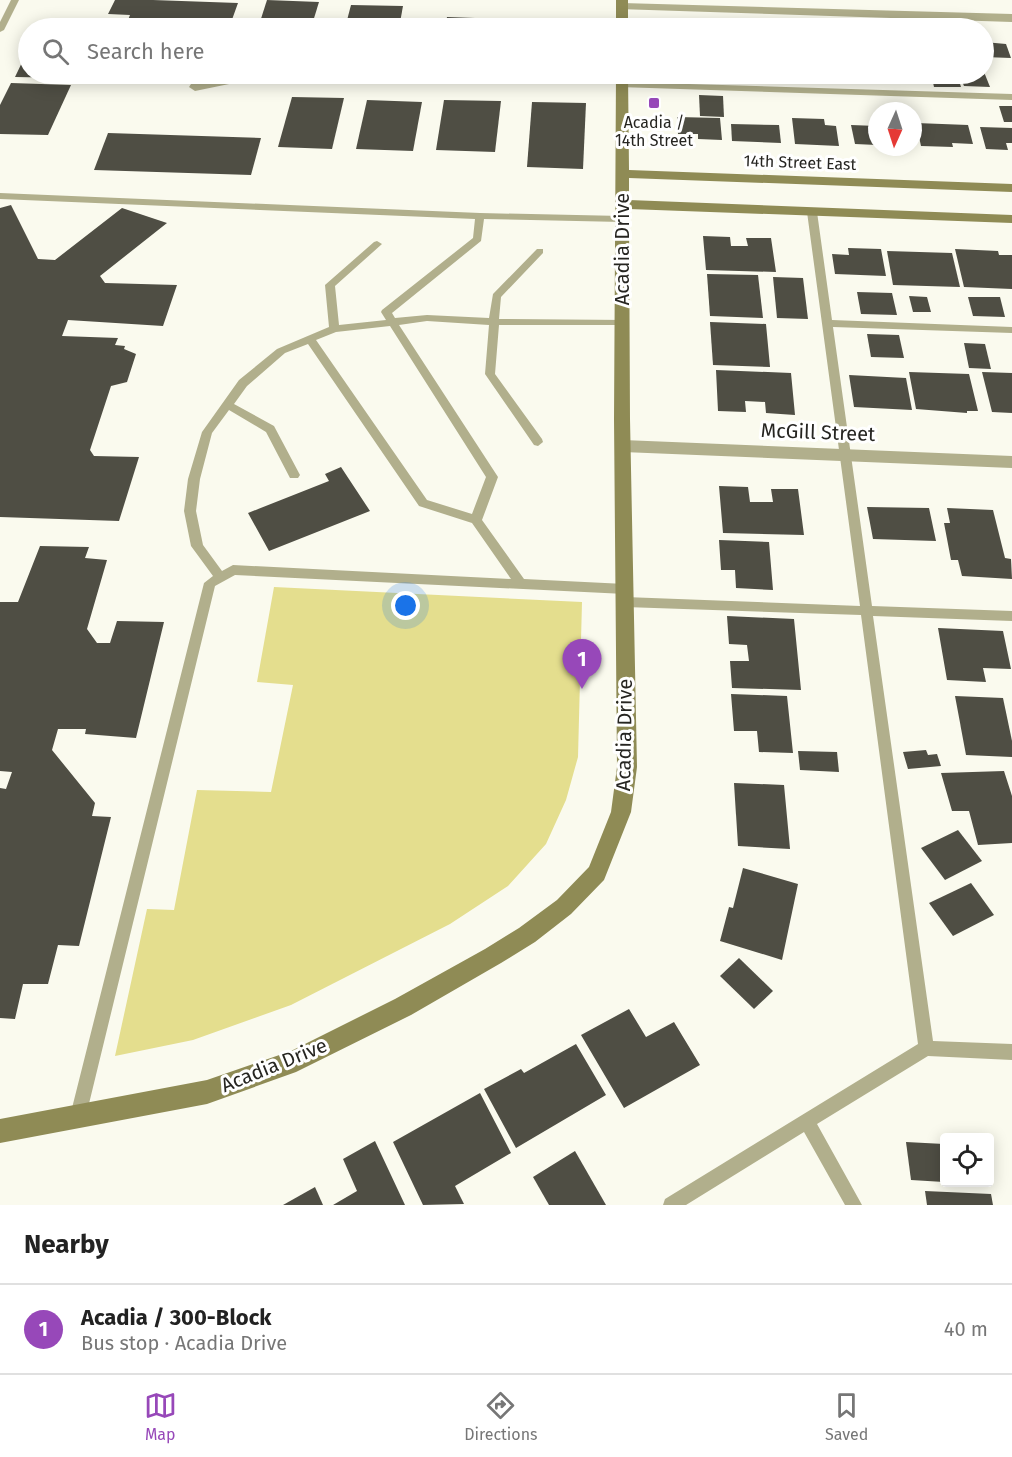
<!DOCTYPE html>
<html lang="en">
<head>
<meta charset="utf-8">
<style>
	:root { --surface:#fff; --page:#f2f2f2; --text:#222; --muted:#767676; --line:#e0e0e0; --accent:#9748b9 }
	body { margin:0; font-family:"Fira Sans",sans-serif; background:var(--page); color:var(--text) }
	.controls { position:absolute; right:18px; bottom:18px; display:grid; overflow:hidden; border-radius:6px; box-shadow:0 3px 15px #0003 }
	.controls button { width:54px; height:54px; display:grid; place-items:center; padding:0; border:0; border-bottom:2px solid var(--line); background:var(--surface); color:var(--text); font:30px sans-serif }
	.compass { position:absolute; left:868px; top:102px; width:54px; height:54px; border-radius:50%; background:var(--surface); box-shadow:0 3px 15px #0003; rotate:183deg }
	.you { position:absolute; left:406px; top:606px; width:21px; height:21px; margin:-15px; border:4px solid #fff; border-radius:50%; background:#1a73e8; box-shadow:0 0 0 9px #1a73e833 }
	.badge { display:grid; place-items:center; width:39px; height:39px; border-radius:50%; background:var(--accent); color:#fff; font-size:20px; font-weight:700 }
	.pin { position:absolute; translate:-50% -50px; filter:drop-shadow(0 2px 3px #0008) }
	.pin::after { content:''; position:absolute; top:32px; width:21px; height:18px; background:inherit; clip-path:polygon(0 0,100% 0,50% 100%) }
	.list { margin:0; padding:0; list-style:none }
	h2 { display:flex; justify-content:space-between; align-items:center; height:78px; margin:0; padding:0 24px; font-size:26px }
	h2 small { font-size:20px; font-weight:400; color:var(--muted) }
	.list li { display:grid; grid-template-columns:39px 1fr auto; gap:18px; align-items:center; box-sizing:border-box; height:90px; padding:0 24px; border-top:2px solid var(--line) }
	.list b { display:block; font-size:22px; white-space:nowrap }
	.list p { margin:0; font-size:20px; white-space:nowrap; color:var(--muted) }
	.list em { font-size:20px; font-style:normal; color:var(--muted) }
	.icon { flex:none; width:33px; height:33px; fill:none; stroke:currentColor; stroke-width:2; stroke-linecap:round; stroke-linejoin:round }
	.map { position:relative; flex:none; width:1012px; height:1205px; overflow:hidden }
	.search { position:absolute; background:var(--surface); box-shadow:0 3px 15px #0003; left:18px; right:18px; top:18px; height:66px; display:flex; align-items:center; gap:15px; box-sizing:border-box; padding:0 21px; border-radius:33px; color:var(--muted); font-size:22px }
	.sheet { height:168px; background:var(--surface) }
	nav { display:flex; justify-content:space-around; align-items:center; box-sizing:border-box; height:84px; border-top:2px solid var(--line); background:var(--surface); font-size:16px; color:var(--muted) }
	nav a { display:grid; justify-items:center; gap:3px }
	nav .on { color:var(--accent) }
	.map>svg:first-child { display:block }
</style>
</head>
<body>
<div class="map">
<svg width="1012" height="1205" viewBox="0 0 1012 1205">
	<rect width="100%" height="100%" fill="#fafaee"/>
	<polygon fill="#e4de8e" points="274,587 582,602 578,757 566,800 546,844 508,886 450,924 291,1005 193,1040 115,1056 147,909 174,910 197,790 271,792 293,685 257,682"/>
	<g fill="#4f4e44">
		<polygon points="115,0 153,0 238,3 229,28 132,28 133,25 126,25 130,15 108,14"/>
		<polygon points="267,0 319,2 311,28 258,28"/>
		<polygon points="351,5 403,6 399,28 345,28"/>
		<polygon points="447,17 587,22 586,28 445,28"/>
		<polygon points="984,42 1006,44 1011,58 984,57"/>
		<polygon points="28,50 28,74 75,74 73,78 15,77"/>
		<polygon points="984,72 990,87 964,86 959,74"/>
		<polygon points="931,74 957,74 961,87 934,87"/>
		<polygon points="11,83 71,85 48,135 0,134 0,105"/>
		<polygon points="699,95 723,96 724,117 700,116"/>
		<polygon points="292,97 344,98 332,149 278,147"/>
		<polygon points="367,100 422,102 413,151 356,149"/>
		<polygon points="444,100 501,101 495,152 436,150"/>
		<polygon points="532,102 586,103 583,169 527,167"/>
		<polygon points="999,106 1012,106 1012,122 1004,122"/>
		<polygon points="677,117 720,118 722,140 698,139 698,134 678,134"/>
		<polygon points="792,118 824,119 825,125 836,126 839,146 795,144"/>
		<polygon points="916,123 968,125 973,144 952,143 953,147 921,146"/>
		<polygon points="731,124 779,125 781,143 732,141"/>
		<polygon points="851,125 877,126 877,145 855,144"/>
		<polygon points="980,127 1012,128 1012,143 1006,143 1008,150 986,149"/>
		<polygon points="108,133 261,138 251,175 94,170"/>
		<polygon points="11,205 38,259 55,260 122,208 167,223 100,276 105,283 177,285 163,326 68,320 62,336 118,338 115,345 125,346 124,349 136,354 127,382 111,386 90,450 94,456 139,457 119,521 0,517 0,208"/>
		<polygon points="703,236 730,237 731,246 748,246 746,238 771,238 776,272 706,270"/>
		<polygon points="848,248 881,249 886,276 835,274 832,254 849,255"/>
		<polygon points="955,249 998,251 999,255 1012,255 1012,289 964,287"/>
		<polygon points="887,251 952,253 960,287 893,285"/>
		<polygon points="707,274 758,275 763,318 710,316"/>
		<polygon points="773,277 803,278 808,319 777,318"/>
		<polygon points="857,292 892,293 897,315 861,314"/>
		<polygon points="909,296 927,297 931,312 913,312"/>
		<polygon points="968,297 1000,297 1005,317 973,316"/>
		<polygon points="710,322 766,324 770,367 713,365"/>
		<polygon points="867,334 899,335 904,358 871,357"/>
		<polygon points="964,343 985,344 991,369 969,368"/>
		<polygon points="716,370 791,373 795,415 766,413 765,402 745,401 746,412 718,411"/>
		<polygon points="909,372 969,374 978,411 967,411 967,413 916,409"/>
		<polygon points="982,372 1012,373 1012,413 992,412"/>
		<polygon points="849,375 906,378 912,410 854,407"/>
		<polygon points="341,467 370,511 269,551 248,513 329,481 325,474"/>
		<polygon points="719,486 748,487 750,502 773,502 771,489 798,489 804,535 723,533"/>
		<polygon points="867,507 929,508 936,541 873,539"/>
		<polygon points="947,508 993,510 1005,558 1011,559 1012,579 962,576 958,560 951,560 944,523 950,523"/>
		<polygon points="719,540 769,542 773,590 736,588 735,570 721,570"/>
		<polygon points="40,546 89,547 85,558 107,560 87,629 97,643 110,643 117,621 164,622 136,738 85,734 86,729 58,729 52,750 95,803 92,816 111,817 79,946 58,945 48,984 23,984 15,1019 0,1018 0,788 6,789 12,772 0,771 0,602 18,602"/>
		<polygon points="727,616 794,619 801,690 732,688 730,661 749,661 747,645 729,644"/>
		<polygon points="938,628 1003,631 1011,669 983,668 986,682 947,680"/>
		<polygon points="731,694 787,696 793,753 759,752 757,731 734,731"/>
		<polygon points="955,696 1003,698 1012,741 1012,757 966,755"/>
		<polygon points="926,750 928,755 937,754 941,766 908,769 903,752"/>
		<polygon points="798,751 837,752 839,772 800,770"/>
		<polygon points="1004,771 1012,796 1012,843 978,845 969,811 952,811 941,773"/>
		<polygon points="734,783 784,785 790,849 738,846"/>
		<polygon points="958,830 982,861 945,880 921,848"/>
		<polygon points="743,868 798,884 782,960 720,941 729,907 733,908"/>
		<polygon points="971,883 994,915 953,936 929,903"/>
		<polygon points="739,958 773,991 754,1009 720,976"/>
		<polygon points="629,1009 646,1037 674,1022 700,1065 624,1108 581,1035"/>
		<polygon points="576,1044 606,1095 516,1148 484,1089 521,1069 524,1073"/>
		<polygon points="480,1093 511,1153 455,1186 464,1204 423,1205 393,1142"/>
		<polygon points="375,1141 405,1205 333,1205 357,1191 343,1159"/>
		<polygon points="906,1142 944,1144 944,1182 911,1180"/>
		<polygon points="575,1151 606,1205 549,1205 533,1177"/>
		<polygon points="315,1187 323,1205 283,1205"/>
		<polygon points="925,1191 991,1194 993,1205 927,1205"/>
	</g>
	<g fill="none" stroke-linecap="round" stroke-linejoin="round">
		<g fill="#b1af8c" fill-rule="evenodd">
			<polygon points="11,0 19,0 4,30 0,32 0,22"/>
			<polygon points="622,82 1012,94 1012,100 619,87 618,85"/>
			<path d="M0 193 480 213 622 216 627 219 622 222 484 219 481 241 392 313 395 318 427 315 489 318 493 294 537 249H543V253L501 297 499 319 626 320V324L622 325H499L495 374 542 439 543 442 538 446 534 445 485 374 489 325 427 321 399 325 498 477 482 520 524 579 625 584 629 586 631 589 629 592 625 594 235 575 215 586 86 1116 84 1122 78 1124 72 1122 70 1116 204 583 213 576 191 546 184 511 188 479 202 432 239 380 277 349 329 327 325 285 374 242 377 241 382 244 335 286 339 325 386 320 381 312 382 310 473 238 475 219 0 199ZM390 326 486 477 472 514 427 500 316 340 336 332ZM308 344 419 506 472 523 511 579 233 565 222 571 203 545 196 511 200 479 212 433 229 410 266 432 290 478H298L300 475 274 426 234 404 247 386 285 353Z"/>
			<polygon points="812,209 817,212 832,320 1012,327 1012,333 833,327 872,606 1012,611 1012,621 873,616 933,1041 1012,1044 1012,1060 928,1056 817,1124 862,1205 845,1205 804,1132 686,1205 663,1205 665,1199 918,1044 861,615 625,607 621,605 619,602 621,599 625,597 860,606 807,212"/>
		</g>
		<g fill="#b1af8c" fill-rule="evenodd">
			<polygon points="622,3 1012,14 1012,22 618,9 618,5"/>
			<polygon points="243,74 265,74 259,78 195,91 189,87 191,84"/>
			<path d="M459 74C478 72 621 71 628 78L622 82 465 78Z"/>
			<polygon points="623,440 1012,456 1012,468 623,452 617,450 615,446 617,442"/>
		</g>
		<g fill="#8f8b55" fill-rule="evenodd">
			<rect x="616" y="0" width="12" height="28"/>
			<polygon points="616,74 628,74 629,170 1012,184 1012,192 629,178 629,200 1012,215 1012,223 629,209 630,419 637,767 631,812 604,880 571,914 535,942 501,963 411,1015 296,1072 207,1104 0,1143 0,1119 207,1080 291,1051 395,999 485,949 519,928 557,900 589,867 611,812 617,767 614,419"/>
		</g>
	</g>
	<rect fill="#9748b9" stroke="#fff" stroke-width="2" x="648" y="97" width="12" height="12" rx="3"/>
	<g text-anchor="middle" stroke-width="6" stroke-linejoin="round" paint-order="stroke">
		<g font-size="16" fill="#262521" stroke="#fff">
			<text x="654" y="128">Acadia /<tspan x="654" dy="18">14th Street</tspan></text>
		</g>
		<g font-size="16" fill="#262521" stroke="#fff">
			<text transform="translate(800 162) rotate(2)" y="6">14th Street East</text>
		</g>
		<g font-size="20" fill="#262521" stroke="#fff">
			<text transform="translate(622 249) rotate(-90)" y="7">Acadia Drive</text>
			<text transform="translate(818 432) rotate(2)" y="7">McGill Street</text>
			<text transform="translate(624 735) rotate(-89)" y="7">Acadia Drive</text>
			<text transform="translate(274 1065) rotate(-22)" y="7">Acadia Drive</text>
		</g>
	</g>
</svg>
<div class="controls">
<button><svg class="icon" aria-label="locate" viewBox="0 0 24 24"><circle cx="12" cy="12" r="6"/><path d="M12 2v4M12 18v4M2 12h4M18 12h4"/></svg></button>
</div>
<svg class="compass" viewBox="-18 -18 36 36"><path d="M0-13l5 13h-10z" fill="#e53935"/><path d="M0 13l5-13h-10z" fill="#767676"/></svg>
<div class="you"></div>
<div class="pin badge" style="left:582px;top:689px">1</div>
<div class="search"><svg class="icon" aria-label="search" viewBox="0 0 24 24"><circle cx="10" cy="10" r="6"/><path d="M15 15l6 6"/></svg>Search here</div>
</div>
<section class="sheet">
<h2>Nearby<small></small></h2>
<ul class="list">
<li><span class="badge">1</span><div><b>Acadia / 300-Block</b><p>Bus stop · Acadia Drive</p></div><em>40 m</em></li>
</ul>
</section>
<nav>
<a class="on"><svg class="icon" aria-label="map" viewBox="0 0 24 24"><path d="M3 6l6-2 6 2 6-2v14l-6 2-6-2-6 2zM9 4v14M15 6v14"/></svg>Map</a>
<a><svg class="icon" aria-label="directions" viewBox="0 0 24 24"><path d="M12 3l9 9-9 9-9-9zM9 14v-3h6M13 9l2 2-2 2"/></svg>Directions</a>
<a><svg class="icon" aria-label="saved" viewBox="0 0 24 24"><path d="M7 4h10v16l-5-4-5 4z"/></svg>Saved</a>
</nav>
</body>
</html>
